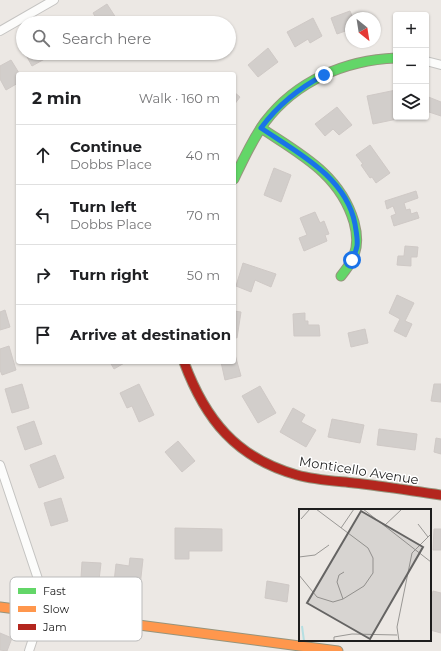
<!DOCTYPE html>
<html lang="en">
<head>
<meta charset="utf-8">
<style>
	:root { --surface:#fff; --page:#f6f6f6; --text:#202124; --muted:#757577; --line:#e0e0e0 }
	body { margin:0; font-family:Montserrat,sans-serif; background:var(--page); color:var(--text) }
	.controls { position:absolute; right:12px; top:12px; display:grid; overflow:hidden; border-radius:4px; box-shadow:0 1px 3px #0004 }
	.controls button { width:36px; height:36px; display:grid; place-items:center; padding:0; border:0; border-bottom:1px solid var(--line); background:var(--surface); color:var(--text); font:20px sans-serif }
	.compass { position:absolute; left:345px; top:12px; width:36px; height:36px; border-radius:50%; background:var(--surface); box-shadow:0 1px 3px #0004; rotate:150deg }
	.stop { position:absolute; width:12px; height:12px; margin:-9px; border:3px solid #1a73e8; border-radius:50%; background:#fff }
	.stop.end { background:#1a73e8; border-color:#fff; box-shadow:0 1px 4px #0008 }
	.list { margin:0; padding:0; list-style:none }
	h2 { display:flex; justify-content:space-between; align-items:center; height:52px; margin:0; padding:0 16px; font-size:17px }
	h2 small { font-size:13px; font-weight:400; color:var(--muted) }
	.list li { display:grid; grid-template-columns:26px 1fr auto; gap:12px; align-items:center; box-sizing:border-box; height:60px; padding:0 16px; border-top:1px solid var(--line) }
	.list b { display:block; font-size:15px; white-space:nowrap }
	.list p { margin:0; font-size:13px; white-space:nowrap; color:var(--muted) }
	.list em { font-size:13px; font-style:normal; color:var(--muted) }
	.icon { flex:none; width:22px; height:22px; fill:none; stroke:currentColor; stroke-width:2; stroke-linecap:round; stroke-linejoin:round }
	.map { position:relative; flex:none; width:441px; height:651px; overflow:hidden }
	.search { position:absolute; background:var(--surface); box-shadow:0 1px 3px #0004; left:16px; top:16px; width:220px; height:44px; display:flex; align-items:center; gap:10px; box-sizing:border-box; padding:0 14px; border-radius:22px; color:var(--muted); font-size:15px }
	.panel { position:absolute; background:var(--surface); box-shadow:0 1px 3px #0004; left:16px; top:72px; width:220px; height:292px; border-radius:4px }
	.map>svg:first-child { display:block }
</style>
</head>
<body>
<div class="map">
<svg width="441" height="651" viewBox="0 0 441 651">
	<rect width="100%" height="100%" fill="#ece8e4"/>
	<g fill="#d2cecb" stroke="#cfc9c6">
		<polygon points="107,4 118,21 115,23 99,23 93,13"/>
		<polygon points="350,11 353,18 351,18 351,29 337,34 331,18"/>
		<polygon points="313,18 322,36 310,43 308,39 295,47 287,32"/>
		<polygon points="268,48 278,62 258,77 248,65"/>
		<polygon points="28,53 49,53 50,56 32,66 26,55"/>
		<polygon points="11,60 19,73 16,75 18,79 18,83 6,90 0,79 0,66"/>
		<polygon points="396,90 396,117 407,117 373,124 367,96"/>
		<polygon points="234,92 240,97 234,105"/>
		<polygon points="426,96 441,102 441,116 426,111"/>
		<polygon points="337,107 352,125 339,135 333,129 325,136 315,124"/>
		<polygon points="370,145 390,173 376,183 372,177 370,178 361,165 363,164 356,155"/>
		<polygon points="274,168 291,175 281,202 264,195"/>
		<polygon points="416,191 418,198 404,203 406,210 410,209 411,214 417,212 419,218 394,226 391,216 396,214 393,206 387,209 385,201"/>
		<polygon points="315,212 320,223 324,221 329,234 325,235 327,241 304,251 299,238 307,235 300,218"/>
		<polygon points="405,246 418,247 417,257 411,257 411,266 397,265 398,256 404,256"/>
		<polygon points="243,263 276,274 271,287 255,280 251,292 236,286"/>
		<polygon points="397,295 414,303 405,321 412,324 406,337 394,331 400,319 389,313"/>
		<polygon points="5,310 10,327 0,330 0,312"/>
		<polygon points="234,311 241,312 237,338 234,337"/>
		<polygon points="305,313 305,321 308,321 308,325 319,325 320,336 294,336 293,314"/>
		<polygon points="365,329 368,343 351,347 348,333"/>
		<polygon points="9,346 16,370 2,375 0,370 0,349"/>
		<polygon points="234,351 241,376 225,380 221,362 234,362"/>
		<polygon points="110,362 126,362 114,369"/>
		<polygon points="22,384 29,408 12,413 5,389"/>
		<polygon points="139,384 154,415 139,422 132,406 127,408 120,393"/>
		<polygon points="434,384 441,384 441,402 431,401"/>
		<polygon points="260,386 276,413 258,423 242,396"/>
		<polygon points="293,408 305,415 301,422 316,430 306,447 280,432"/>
		<polygon points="332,419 364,425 360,443 328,437"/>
		<polygon points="34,421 42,444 25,450 17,427"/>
		<polygon points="379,429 417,434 415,450 377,445"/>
		<polygon points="436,438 441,439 441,454 434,452"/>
		<polygon points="178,441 195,461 182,472 165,452"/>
		<polygon points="55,455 64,478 39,488 30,465"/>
		<polygon points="61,498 68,521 51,526 44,503"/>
		<polygon points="175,528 222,529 222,551 189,551 189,559 175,559"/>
		<polygon points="434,529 441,529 441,550 433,550"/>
		<polygon points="130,558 143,559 140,586 114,582 116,564 129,566"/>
		<polygon points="82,562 101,563 99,580 81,578"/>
		<polygon points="267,581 289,585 287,602 265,598"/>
		<polygon points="433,591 441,593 441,633 430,630 430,604"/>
		<polygon points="0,633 12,638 7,651 0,650"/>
	</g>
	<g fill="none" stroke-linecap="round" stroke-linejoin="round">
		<defs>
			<g id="street">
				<polyline points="0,31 54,0"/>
				<polyline points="426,61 441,65"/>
				<path d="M0 465 39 582C45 609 37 626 29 651"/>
			</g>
			<g id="fast">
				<path d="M261 128C300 154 340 174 354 222 357 233 358 245 354 255 352 263 346 269 341 276"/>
				<path d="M234 179C243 160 252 140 265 122 296 81 345 60 396 58"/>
			</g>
			<polyline id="slow" points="0,607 338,651"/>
			<path id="jam" d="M184 362C205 419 236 458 297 475 315 480 335 481 354 483 383 486 412 491 441 495"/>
		</defs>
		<use href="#street" stroke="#c4c3c1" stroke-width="10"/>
		<use href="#fast" stroke="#96947c" stroke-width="11"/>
		<use href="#slow" stroke="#96947c" stroke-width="11"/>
		<use href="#jam" stroke="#96947c" stroke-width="11"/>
		<use href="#street" stroke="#fcfcfb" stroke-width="8"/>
		<use href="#fast" stroke="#63d668" stroke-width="9"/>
		<use href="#slow" stroke="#ff974d" stroke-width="9"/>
		<use href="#jam" stroke="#b3261e" stroke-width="9"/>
	</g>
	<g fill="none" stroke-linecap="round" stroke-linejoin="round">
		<path stroke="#1a73e8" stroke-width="5" d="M324 75C299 88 278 105 261 128 298 153 346 177 355 224 356 231 358 239 357 246 356 251 354 256 352 260"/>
	</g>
	<g text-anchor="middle" stroke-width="3" stroke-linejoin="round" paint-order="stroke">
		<g font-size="13" fill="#1d1d1d" stroke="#fff">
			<text transform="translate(359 470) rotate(9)" y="5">Monticello Avenue</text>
		</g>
	</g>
	<g transform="translate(299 509)">
		<rect width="132" height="132" fill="#ece8e4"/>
		<path fill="none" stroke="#b5dfe2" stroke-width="2" d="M3 117 5 132"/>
		<path fill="none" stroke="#999794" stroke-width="1" d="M64 0 132 53M2 10 11 0M119 15 129 28M85 17 103 0M42 19 55 0M0 48 16 46 30 36M0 66 18 88 34 93 44 90 65 77 74 64V49L69 39 17 0M44 90 38 73 40 66 45 63M35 132V128L53 125 98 126M100 132 98 118 113 44 132 25"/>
		<path fill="#656463" fill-opacity="0.15" stroke="#656463" stroke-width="2" d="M62 2 124 38 71 130 8 94Z"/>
		<rect width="132" height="132" fill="none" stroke="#1d1d1d" stroke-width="2"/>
	</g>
	<rect x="10" y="577" width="132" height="64" rx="6" fill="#fff" stroke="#bbb" stroke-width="1"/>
	<rect x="18" y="588" width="18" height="6" fill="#63d668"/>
	<rect x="18" y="606" width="18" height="6" fill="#ff974d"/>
	<rect x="18" y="624" width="18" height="6" fill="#b3261e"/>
	<g font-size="11" fill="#1d1d1d">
		<text x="43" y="595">Fast</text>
		<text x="43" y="613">Slow</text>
		<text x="43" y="631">Jam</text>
	</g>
</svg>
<div class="controls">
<button>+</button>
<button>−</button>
<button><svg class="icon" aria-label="layers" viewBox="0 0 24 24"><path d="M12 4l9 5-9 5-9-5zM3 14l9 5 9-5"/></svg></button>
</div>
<svg class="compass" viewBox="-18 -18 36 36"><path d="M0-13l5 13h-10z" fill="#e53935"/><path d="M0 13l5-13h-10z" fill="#757577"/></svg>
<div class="stop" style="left:352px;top:260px"></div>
<div class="stop end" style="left:324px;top:75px"></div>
<div class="search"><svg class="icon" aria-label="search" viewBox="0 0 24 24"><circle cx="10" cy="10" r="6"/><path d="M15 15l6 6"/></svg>Search here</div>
<section class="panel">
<h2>2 min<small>Walk · 160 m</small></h2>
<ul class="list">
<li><svg class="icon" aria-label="ahead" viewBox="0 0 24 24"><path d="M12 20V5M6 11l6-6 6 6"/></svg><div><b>Continue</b><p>Dobbs Place</p></div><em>40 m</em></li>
<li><svg class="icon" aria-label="left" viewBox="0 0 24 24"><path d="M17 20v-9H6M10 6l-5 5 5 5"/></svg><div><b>Turn left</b><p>Dobbs Place</p></div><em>70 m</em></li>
<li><svg class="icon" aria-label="right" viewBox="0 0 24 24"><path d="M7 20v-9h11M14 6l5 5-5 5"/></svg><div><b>Turn right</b></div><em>50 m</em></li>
<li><svg class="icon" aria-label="arrive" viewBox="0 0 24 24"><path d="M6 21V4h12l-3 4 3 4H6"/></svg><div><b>Arrive at destination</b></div></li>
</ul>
</section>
</div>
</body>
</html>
